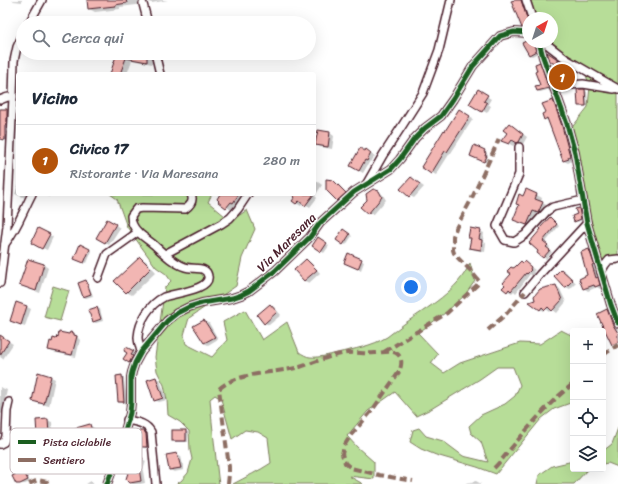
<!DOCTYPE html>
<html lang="it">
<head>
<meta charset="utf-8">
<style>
	:root { --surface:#fff; --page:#f6f6f7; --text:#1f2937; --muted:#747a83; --line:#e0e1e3; --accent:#b45309 }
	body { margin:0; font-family:Sriracha,sans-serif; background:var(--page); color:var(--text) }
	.controls { position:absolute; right:12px; bottom:12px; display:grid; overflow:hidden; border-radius:4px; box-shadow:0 4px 16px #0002 }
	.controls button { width:36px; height:36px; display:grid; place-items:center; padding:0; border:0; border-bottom:1px solid var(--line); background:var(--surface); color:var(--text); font:20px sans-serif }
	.compass { position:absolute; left:522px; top:12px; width:36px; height:36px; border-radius:50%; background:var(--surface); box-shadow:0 4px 16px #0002; rotate:39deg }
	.you { position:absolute; left:411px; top:287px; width:14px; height:14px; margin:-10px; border:3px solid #fff; border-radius:50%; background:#1a73e8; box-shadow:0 0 0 6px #1a73e833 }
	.badge { display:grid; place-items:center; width:26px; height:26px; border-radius:50%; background:var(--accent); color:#fff; font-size:13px; font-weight:700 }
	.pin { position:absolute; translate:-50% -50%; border:2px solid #fff; box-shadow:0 1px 4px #0006 }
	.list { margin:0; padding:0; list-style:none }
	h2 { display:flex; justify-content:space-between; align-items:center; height:52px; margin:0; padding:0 16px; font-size:17px }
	h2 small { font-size:13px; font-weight:400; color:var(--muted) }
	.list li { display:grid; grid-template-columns:26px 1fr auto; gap:12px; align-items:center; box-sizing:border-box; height:72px; padding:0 16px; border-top:1px solid var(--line) }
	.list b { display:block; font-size:15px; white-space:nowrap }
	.list p { margin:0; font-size:13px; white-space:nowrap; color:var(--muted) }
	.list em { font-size:13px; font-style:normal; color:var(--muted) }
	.icon { flex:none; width:22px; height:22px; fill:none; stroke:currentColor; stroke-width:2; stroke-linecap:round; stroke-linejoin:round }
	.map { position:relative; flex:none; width:618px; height:484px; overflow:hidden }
	.search { position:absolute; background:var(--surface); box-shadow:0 4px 16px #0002; left:16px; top:16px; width:300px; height:44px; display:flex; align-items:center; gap:10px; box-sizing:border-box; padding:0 14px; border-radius:22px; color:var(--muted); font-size:15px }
	.panel { position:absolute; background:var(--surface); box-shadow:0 4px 16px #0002; left:16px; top:72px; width:300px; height:124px; border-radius:4px }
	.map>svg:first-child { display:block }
</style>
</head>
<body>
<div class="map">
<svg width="618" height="484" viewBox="0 0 618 484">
	<rect width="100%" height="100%" fill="#fff"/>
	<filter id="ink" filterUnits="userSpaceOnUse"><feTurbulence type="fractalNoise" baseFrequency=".025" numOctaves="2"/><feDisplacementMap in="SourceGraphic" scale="8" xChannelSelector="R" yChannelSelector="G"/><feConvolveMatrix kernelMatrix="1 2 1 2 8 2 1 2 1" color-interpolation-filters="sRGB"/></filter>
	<g filter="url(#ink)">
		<g fill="#b7dd98" stroke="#807e62">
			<polygon points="529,0 618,0 618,264 603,263 595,241 585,192 570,130 588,107 590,86 582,65 561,50 552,42 552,18 536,18"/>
			<path d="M110 194H212L208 202 231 221 247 210 255 229 242 258 236 286 189 318 184 335 186 344 212 357 227 340 223 322 245 310 262 340 287 322 299 352C302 354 307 357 310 357 319 358 329 355 337 353 354 349 372 346 387 337 393 333 398 328 404 324 428 307 458 291 470 263L475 281 464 296 445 313 418 333 438 354 431 363 444 373 460 363 520 343 540 344 561 330 573 336V402L554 409 541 419 496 474 477 467 436 455 421 449 410 442 413 430 419 428 426 436 443 441 463 456 488 462 481 442 471 433 469 426 481 415 505 404 515 396 520 385 513 367H497L480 379 431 409 416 416 395 392 368 411 347 436 357 447 374 462V479L349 476 363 484H233C246 477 259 471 271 463L268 438 258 432 245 430 232 439 221 399 215 395 210 399 212 422 218 477 219 484H176L181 481 188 473 192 459 190 450 189 431 180 422 168 415 167 400 164 385 157 371 155 357 165 287 171 281 166 274 156 267 127 227 117 199Z"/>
			<polygon points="53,286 69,291 60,321 44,317"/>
			<polygon points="618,428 618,467 608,463 603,464 603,451 612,444"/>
			<polygon points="569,462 573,462 573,469 588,469 574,484 537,484 539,475 552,466"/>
		</g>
		<g fill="#0003">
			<polygon points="12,0 22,0 22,2 14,1"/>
			<polygon points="88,0 168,0 152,3 148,2 145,4 120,7 120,9 95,12 89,9"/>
			<polygon points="517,0 525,0 530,18 528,18 528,29 527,29 522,27"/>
			<polygon points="122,20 127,23 115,23 115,21"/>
			<polygon points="528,41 528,42 534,42 537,48 538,53 532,56 530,55 523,43"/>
			<polygon points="118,53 153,53 152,64 132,60 127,74 111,74"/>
			<polygon points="549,54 561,62 559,65 551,60"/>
			<polygon points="539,63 542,65 551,89 540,92 537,91 541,85 538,72"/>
			<polygon points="569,74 572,76 571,81 560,82 558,80"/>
			<polygon points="585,90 587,92 588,106 582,107 579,105"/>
			<polygon points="478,91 491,99 488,104 491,106 487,113 470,104"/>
			<polygon points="553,101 556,103 565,128 573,157 571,158 572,161 568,163 564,161 548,121 545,119 547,112"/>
			<polygon points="0,110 7,110 11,112 10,126 8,126 9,141 0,140"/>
			<polygon points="460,111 473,119 451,153 450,153 436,175 422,167"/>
			<polygon points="510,124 527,137 523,144 522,144 517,142 513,146 503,140 508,133"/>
			<polygon points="319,131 330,133 334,136 332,149 321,147 316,144"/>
			<polygon points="366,151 375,156 371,162 370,161 363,173 351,166"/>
			<polygon points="484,151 487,152 486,154 488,155 487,158 489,159 487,163 473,157"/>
			<polygon points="411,178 424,187 414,198 410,196"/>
			<polygon points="314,179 322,185 315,196 317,198 310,207 303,203 301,206 293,201 296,197 295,194 314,194"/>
			<polygon points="333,181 338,184 349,196 342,203 337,200"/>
			<polygon points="18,185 18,194 30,194 28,199 15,194"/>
			<polygon points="379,192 383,195 386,200 373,215 362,207"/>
			<polygon points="43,194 50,194 49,197"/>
			<polygon points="221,194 239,194 239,195 242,197 237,204 236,204 231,210 220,202"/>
			<polygon points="537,195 542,198 541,202 548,206 544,216 539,214 533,228 515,219 524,197"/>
			<polygon points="579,209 582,211 583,220 577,222 575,221 578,215 577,210"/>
			<polygon points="550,218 559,226 545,243 550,247 548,249 552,252 546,259 543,257 540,251 531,243"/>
			<polygon points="108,220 120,228 109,245 97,238"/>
			<polygon points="343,231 352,236 346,245 337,240"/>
			<polygon points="480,231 484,233 483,242 486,243 485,252 475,250 470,248 472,239 469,237"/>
			<polygon points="49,235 53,237 47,250 36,245"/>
			<polygon points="321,240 329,246 324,253 313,246"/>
			<polygon points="89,249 92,251 87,263 78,260"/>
			<polygon points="589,250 593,252 598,266 595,267 599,279 602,280 604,288 600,289 597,287 588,291 584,288 589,276"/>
			<polygon points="349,255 364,262 361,270 348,264"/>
			<polygon points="140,258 146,261 156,272 132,295 126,292"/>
			<polygon points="29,260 44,265 48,268 40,293 25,287 21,285"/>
			<polygon points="307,260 311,263 320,273 309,283 305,281 296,270"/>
			<polygon points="524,262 535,270 533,272 535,273 532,276 530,274 516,293 514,291 512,293 508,291 514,269"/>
			<polygon points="562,270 566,272 576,283 570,289 566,287"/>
			<polygon points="85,281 88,283 93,296 86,298 84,297"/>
			<polygon points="556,286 560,289 566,302 557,313 552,309 550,312 546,309 544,311 540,309 536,301"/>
			<polygon points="270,305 274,307 281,315 269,325 265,323"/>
			<polygon points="27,307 31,309 25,326 11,321"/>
			<polygon points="97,308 100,309 103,321 96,323 94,322"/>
			<polygon points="607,311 612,313 618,329 618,347 617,347 612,345 599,315"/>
			<polygon points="204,321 209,323 218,339 208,345 204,343"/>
			<polygon points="74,334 78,336 78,338 80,340 76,357 53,352 49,350 53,343"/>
			<polygon points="0,336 13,344 3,359 0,357"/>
			<polygon points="126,348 136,354 133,357 135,358 132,364 124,359 128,352"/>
			<polygon points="39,374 51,377 55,379 49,406 37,403 33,400"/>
			<polygon points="122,376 124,378 127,403 122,403 119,402"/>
			<polygon points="156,378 160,380 167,400 159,402 155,400"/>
			<polygon points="0,387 7,390 2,414 0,413"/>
			<polygon points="47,420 52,422 53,437 42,438 38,435"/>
			<polygon points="90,425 94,428 101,456 89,459 84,457"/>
			<polygon points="185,431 188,432 188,442 175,442 173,441"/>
			<polygon points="143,432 148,436 150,448 145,448 142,446 142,439 137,438"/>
			<polygon points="177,454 181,456 184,470 174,472 170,470 167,456"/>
			<polygon points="142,459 146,461 143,471 145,483 140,484 133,484 131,483"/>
			<polygon points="23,472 26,473 30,482 25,484 17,484"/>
			<polygon points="91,481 95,484 86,484"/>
			<polygon points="476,481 481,484 466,484 466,483"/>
		</g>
		<g fill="#f2b6b3" stroke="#4a1f2b">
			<polygon points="87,0 126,0 127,3 115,5 115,6 88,9"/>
			<polygon points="515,0 521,0 528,21 528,25 522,28 511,1"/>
			<polygon points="528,40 528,42 533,42 536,51 529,55 522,43"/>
			<polygon points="547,52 559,60 556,65 550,61"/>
			<polygon points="115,53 147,53 147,62 126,58 120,74 110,74 116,56 114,55"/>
			<polygon points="540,62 549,88 537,91 535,86 540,85 535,72 537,71 535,64"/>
			<polygon points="557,71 570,73 568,80 557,81 556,78"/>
			<polygon points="478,89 488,95 484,101 487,103 482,112 469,104"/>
			<polygon points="577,89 585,89 586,106 578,106"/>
			<polygon points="553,100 562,126 570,156 568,157 569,159 563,161 547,118 544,120 542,114 546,112 542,104"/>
			<polygon points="0,109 7,109 7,125 5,125 5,140 0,139"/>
			<polygon points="459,109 470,116 447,152 445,151 431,174 421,167 444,130 445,131"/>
			<polygon points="509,123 523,134 519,142 517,143 512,140 509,144 501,141 507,133 503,130"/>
			<polygon points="318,130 330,132 328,147 315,145"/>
			<polygon points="474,145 485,150 484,152 486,153 485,156 487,156 484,162 470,156"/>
			<polygon points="360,148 365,151 366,149 371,153 367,161 365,160 359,171 350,166"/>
			<polygon points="411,177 420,184 409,197 400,189"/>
			<polygon points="326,179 333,180 346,193 337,201 326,190"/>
			<polygon points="373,189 379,191 382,197 368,214 360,207 367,200 366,194"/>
			<polygon points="526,189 537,194 535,199 543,202 538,213 533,211 527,225 513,220 519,205 516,204 519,194 523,196"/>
			<polygon points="220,194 239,194 233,203 231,202 226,208 218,202 219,201 217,199"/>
			<polygon points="291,194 314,194 305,206 299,201 296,204 292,201 295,197"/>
			<polygon points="579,208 581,219 574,222 572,216 577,214 575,209"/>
			<polygon points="550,217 557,224 543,241 548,245 546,247 550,250 543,258 537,253 538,251 529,243 541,229 540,228"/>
			<polygon points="107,219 116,224 105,243 96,238"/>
			<polygon points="38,228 50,234 42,249 31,243"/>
			<polygon points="470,228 481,230 479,239 482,240 481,250 469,248 471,238 468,238"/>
			<polygon points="343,229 350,234 343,245 336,240"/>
			<polygon points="318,237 327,243 321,252 312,246"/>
			<polygon points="80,244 90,249 84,263 74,259"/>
			<polygon points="589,249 594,264 592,265 596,278 598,277 600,285 595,287 594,285 583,289 579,279 587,275 581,252"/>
			<polygon points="348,253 362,259 358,269 344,263"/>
			<polygon points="140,257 151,268 126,293 114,281"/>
			<polygon points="28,259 44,264 36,291 19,285"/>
			<polygon points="306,259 317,270 304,281 294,270"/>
			<polygon points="521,261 523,263 524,261 531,267 530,269 531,270 527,274 526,273 511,291 509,289 507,292 502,288 505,285 503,283 511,274 507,271 511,267 513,268 515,267"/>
			<polygon points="561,269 573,280 566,287 564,287 554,276"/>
			<polygon points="86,280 91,294 83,297 78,283"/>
			<polygon points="556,285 562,300 552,311 548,307 545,310 542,307 540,310 529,302 535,300 534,296 540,289"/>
			<polygon points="16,302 27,306 21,325 10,321"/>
			<polygon points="270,304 277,312 264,324 257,315"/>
			<polygon points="97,307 101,319 93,322 88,310"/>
			<polygon points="607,309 613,325 618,333 618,342 612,345 597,314"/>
			<polygon points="204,320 215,337 204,343 193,326"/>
			<polygon points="59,332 69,334 70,332 74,333 74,335 77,336 72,355 48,350 50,341 52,342 53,338 56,339 57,336 58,337"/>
			<polygon points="0,335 9,341 0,355"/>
			<polygon points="126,347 134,351 131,355 133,356 129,363 123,359 127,353 124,351"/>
			<polygon points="38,372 51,376 44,404 32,401"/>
			<polygon points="122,375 124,402 118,402 116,376"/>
			<polygon points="156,377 163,398 154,401 147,380"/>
			<polygon points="48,419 49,435 37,436 36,420"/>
			<polygon points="90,424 98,454 84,457 76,428"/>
			<rect x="172" y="430" width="14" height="11"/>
			<polygon points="136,431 143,431 145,432 146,434 147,447 141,447 141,438 136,438"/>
			<polygon points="177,453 181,468 169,470 166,455"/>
			<polygon points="133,457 143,458 139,468 141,481 130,483 126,479"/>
			<polygon points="23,471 28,480 20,484 16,484 12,476"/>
		</g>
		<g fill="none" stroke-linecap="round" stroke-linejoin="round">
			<defs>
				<g id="minor">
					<polyline points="526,0 532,18"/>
					<polyline points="143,4 148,23"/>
					<polyline points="29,23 42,0"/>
					<polyline points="539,42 543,57 567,124 575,153 587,223 611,305 618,323"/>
					<polyline points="544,42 566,59 618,89"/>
					<polyline points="155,53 160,74"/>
					<polyline points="554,88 557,86 583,84 614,89"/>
					<path d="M0 100C5 98 8 96 13 97"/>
					<polyline points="519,147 519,174 497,226 505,240 514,242 525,235 547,211 553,207 583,200"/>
					<polyline points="367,183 383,155 402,126 423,93 439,50 451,0"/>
					<path d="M5 244C17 229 23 211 32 194"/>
					<polyline points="165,254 221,224 230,218 238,209 248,194"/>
					<polyline points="601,272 605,265 609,260 618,259"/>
					<polyline points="98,278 107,254 138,232"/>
					<polyline points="0,283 7,226 13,97 14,61 17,47 23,34"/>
					<polyline points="525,292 540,274 587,223"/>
					<path d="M141 352C140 347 138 342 138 337 139 321 150 304 164 297 174 293 211 290 208 276 206 265 193 270 185 267 173 263 162 252 153 244 148 240 142 236 138 232 134 228 131 222 131 216L136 209 142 208 185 209C191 205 194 201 191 194"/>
					<path d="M127 420C137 422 146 423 151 432L156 484"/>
					<polyline points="0,444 4,442 6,436 7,411 9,402"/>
					<polyline points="107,484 118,455 130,413 131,402 131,377 132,372 135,363 141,352 167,321 177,313 189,307 202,303 232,298 241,295 249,291 275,271 310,237 320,223 354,192 391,169 400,159 415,138 425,128 441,116 453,99 473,66 500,36 514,32 528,33"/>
				</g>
			</defs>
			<use href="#minor" stroke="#4a1f2b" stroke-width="10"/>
			<use href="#minor" stroke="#fff" stroke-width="7"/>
			<g stroke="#8d6e63" stroke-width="4" stroke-dasharray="8 4" stroke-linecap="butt">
				<polyline points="488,330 507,313 525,292"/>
				<polyline points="384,352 447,313 477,285 479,281 470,270 458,258 454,253 453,250 453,236 456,228 471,200 499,139"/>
				<polyline points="603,355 618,345"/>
				<path d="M494 468C503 459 510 449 518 440 535 420 552 400 573 384"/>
				<polyline points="29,484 38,480 47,482 48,484"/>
				<path d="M228 484 229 474V467L219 389C236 372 277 373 300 367 316 362 331 355 347 353 356 352 365 354 375 353 381 353 389 350 396 353 403 357 402 365 399 372L371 412 351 435 344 446 342 454 345 463 351 468 379 475 413 481"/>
			</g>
			<defs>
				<g id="cycleway">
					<polyline points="539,42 543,57 567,124 575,153 587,223 611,305 618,323"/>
					<polyline points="107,484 118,455 130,413 131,402 131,377 132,372 135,363 141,352 167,321 177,313 189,307 202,303 232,298 241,295 249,291 275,271 310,237 320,223 354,192 391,169 400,159 415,138 425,128 441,116 453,99 473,66 500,36 514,32 528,33"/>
				</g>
			</defs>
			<use href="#cycleway" stroke="#fff" stroke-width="8"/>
			<use href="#cycleway" stroke="#1b5e20" stroke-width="5"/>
		</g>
	</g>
	<g text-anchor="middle" stroke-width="3.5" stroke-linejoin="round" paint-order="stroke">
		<g font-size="13" fill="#4a1f2b" stroke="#fff">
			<text transform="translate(286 242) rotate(-45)" y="5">Via Maresana</text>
		</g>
	</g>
	<rect x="10" y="428" width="132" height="46" rx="6" fill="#fff" stroke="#c9bcbf" stroke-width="1"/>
	<rect x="18" y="440" width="18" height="4" fill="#1b5e20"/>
	<rect x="18" y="458" width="18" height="4" fill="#8d6e63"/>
	<g font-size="11" fill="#4a1f2b">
		<text x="43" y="446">Pista ciclabile</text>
		<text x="43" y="464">Sentiero</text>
	</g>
</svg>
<div class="controls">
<button>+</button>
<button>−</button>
<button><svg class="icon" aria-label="locate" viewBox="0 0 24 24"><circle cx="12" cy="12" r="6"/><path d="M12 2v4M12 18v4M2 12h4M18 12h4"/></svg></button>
<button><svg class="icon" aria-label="layers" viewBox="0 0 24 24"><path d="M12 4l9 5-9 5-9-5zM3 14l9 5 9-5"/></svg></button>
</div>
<svg class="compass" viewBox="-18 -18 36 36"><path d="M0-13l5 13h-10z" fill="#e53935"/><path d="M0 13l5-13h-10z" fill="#747a83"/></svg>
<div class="you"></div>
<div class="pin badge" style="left:562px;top:77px">1</div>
<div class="search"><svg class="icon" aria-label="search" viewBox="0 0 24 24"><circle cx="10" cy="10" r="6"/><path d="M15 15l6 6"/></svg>Cerca qui</div>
<section class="panel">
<h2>Vicino<small></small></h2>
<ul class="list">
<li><span class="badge">1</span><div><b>Civico 17</b><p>Ristorante · Via Maresana</p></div><em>280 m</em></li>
</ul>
</section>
</div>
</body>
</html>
